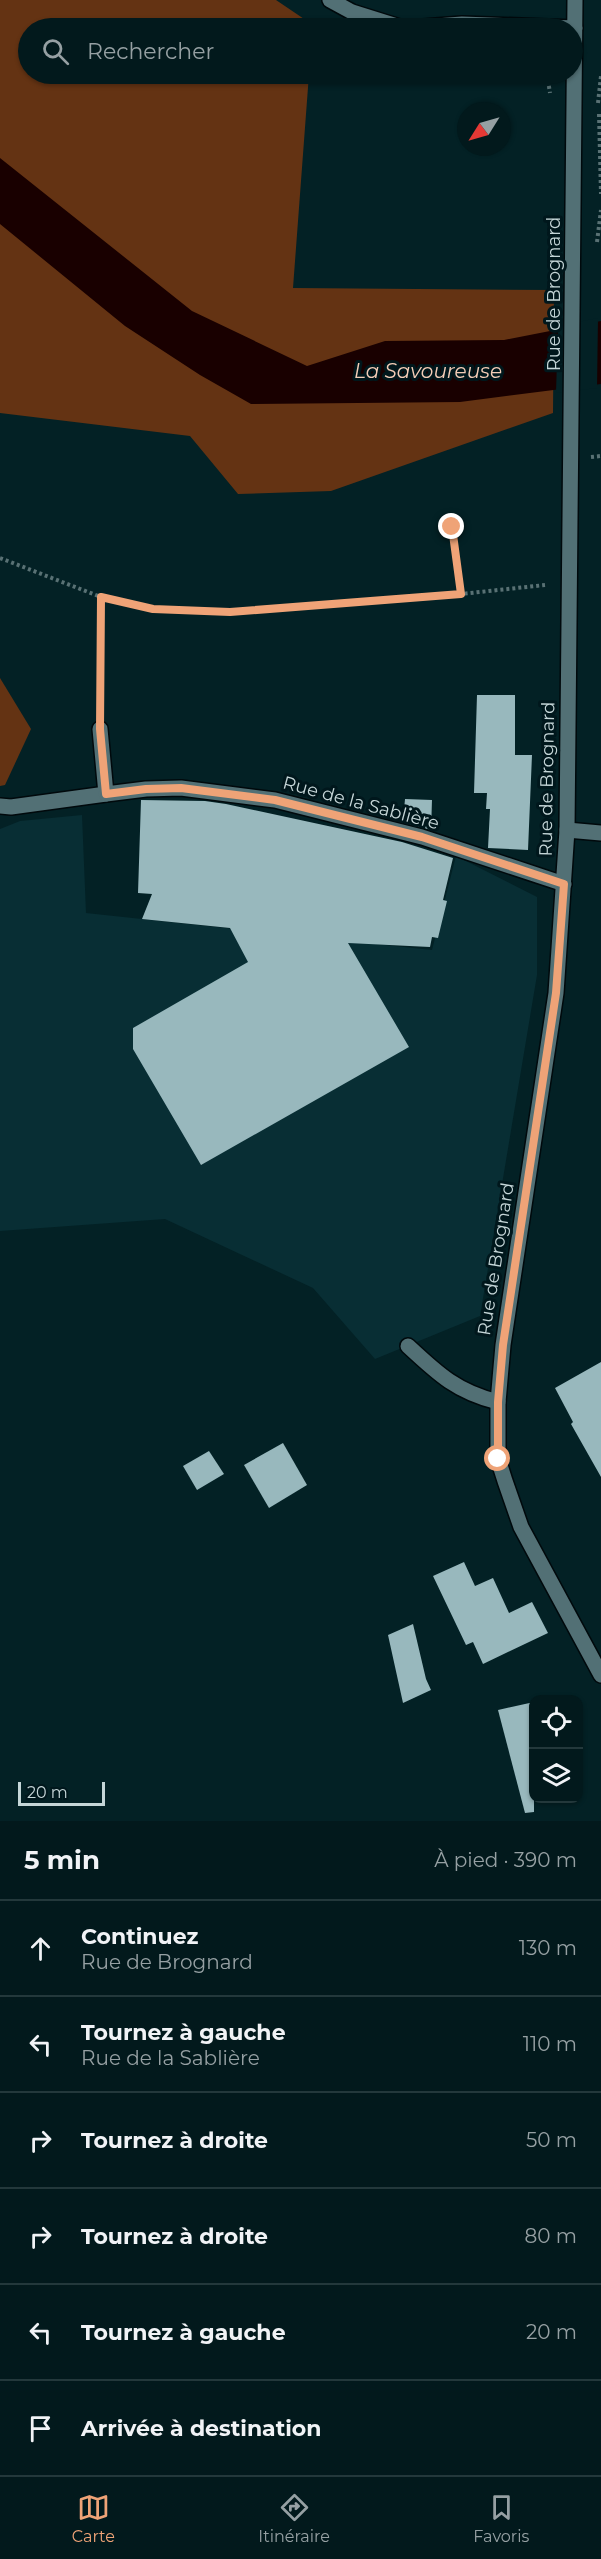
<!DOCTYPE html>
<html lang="fr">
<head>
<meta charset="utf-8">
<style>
	:root { --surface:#02191c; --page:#0c2225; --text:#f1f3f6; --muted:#96a0a3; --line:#23383b; --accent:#efa377 }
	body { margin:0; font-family:Montserrat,sans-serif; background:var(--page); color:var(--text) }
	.controls { position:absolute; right:18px; bottom:18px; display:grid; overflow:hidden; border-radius:12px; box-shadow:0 2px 4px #0004 }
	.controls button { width:54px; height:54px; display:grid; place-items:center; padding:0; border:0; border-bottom:2px solid var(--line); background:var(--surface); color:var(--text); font:30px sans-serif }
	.compass { position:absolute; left:457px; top:102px; width:54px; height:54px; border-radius:50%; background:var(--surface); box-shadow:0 2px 4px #0004; rotate:233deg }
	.scale { position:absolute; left:18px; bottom:15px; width:87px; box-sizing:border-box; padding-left:6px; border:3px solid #c5d6d8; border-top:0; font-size:16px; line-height:21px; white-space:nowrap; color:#c5d6d8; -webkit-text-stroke:4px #00171c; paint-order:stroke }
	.stop { position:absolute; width:18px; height:18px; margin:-14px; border:4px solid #efa377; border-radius:50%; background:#fff }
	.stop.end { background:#efa377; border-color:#fff; box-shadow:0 2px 6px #0008 }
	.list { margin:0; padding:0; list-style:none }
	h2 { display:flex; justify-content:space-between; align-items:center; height:78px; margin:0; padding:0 24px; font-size:26px }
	h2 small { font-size:20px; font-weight:400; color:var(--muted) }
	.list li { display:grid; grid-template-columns:39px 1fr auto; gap:18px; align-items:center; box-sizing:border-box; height:96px; padding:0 24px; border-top:2px solid var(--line) }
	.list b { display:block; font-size:22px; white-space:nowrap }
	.list p { margin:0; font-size:20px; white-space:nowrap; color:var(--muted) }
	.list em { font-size:20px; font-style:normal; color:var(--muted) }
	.icon { flex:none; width:33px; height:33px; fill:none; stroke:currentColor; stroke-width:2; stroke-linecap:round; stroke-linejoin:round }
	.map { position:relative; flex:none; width:601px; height:1821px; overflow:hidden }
	.search { position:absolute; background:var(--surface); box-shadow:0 2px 4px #0004; left:18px; right:18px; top:18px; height:66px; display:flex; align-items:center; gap:15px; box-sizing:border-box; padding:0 21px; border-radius:33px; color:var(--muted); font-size:22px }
	.sheet { height:654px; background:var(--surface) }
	nav { display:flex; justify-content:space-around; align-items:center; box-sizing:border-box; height:84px; border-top:2px solid var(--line); background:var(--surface); font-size:16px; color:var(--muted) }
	nav a { display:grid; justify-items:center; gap:3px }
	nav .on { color:var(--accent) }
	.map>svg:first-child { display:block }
</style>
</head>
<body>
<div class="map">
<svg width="601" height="1821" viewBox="0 0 601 1821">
	<rect width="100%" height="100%" fill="#032125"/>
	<polygon fill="#082e34" points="82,815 86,913 432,950 456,856 537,897 537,975 480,1316 375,1359 313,1288 165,1219 0,1231 0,829 20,821"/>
	<g fill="#643313">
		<polygon points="0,0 276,0 313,25 313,28 28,28 28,74 309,74 293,288 554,290 553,413 331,491 238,494 190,436 0,413"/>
		<polygon points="0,678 31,729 5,785 0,786"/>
	</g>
	<polygon fill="#190000" points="0,158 192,311 307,366 385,341 504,340 601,321 601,384 460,402 251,404 200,375 125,326 0,224"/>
	<polygon fill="#032125" points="598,318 597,388 556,393 558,326"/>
	<g fill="#98b8bd">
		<polygon points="477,695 515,695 515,755 532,755 528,850 488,848 490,809 486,809 487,793 474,793"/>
		<polygon points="405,799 432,800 431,830 403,822"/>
		<polygon points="141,800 205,801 226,804 402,842 453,858 443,900 447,901 438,938 432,937 430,947 348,943 409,1047 201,1165 133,1049 133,1028 248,962 230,928 142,919 152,894 138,893"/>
		<polygon points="601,1362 601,1477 571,1424 573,1422 555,1388"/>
		<polygon points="283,1443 307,1485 269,1508 244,1465"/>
		<polygon points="209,1451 224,1474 197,1490 183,1466"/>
		<polygon points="464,1562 475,1586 493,1578 509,1613 532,1602 548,1633 483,1664 473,1642 466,1645 433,1576"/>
		<polygon points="413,1624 426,1679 431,1690 403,1703 388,1635"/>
		<polygon points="534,1702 534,1812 525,1813 498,1710"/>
	</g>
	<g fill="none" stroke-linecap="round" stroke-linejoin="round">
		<defs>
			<g id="lane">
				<polyline points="330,0 352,12 403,28"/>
				<polyline points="410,28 462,24 575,28"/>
				<polyline points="0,806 11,807 106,794 100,729"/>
				<path d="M408 1346C438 1374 457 1392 498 1402"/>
			</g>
			<g id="street">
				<polyline points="106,794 146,789 181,788 275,800 422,837 564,884"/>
				<polyline points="567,830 601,833"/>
			</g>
			<polyline id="secondary" points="575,0 567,830 556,993 503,1345 498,1402 498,1459 505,1481 521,1527 601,1675"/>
		</defs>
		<use href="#lane" stroke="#00090c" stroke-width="18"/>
		<use href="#street" stroke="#00090c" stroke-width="18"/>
		<use href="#secondary" stroke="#00090c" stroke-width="18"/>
		<g stroke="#597174" stroke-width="4" stroke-dasharray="3 3" stroke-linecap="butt">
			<polyline points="547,74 550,93"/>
			<polyline points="598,103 601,76"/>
			<polyline points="599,114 601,194"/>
			<polyline points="597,242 601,210"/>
			<polyline points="591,457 601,456"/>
			<polyline points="452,527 461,594"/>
			<polyline points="0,558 101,597 153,609 230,612 461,594 545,585"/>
			<polyline points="100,708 101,597"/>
		</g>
		<use href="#lane" stroke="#527075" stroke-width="15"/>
		<use href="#street" stroke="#527075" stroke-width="15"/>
		<use href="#secondary" stroke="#527075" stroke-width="15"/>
	</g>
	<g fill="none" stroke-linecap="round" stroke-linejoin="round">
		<polyline stroke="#efa377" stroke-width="8" points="452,527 461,594 230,612 153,609 101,597 100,729 106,794 146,789 181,788 275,800 422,837 564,884 556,993 503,1345 498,1402 498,1459"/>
	</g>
	<g text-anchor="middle" stroke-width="6" stroke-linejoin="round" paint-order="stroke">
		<g font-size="18" fill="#c5d6d8" stroke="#00171c">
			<text transform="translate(554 294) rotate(-90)" y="6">Rue de Brognard</text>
			<text transform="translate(547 779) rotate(-89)" y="6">Rue de Brognard</text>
			<text transform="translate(361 803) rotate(15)" y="6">Rue de la Sablière</text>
			<text transform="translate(496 1259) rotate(-81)" y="6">Rue de Brognard</text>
		</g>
		<g font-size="20" font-style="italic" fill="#f4cdb7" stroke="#00171c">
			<text x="428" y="378">La Savoureuse</text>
		</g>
	</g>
</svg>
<div class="controls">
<button><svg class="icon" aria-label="locate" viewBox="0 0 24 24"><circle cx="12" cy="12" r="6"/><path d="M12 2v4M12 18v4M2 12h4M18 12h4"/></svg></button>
<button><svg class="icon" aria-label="layers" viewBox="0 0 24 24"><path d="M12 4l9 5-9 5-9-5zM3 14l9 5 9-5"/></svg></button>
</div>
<svg class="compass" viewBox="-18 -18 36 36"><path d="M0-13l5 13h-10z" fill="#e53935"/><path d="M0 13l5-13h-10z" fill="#96a0a3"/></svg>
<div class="scale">20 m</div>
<div class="stop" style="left:498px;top:1459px"></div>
<div class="stop end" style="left:452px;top:527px"></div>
<div class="search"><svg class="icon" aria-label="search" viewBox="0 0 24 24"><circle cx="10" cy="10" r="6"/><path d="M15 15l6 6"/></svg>Rechercher</div>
</div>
<section class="sheet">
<h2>5 min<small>À pied · 390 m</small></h2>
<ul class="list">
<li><svg class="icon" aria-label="ahead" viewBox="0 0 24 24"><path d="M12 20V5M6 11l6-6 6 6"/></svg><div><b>Continuez</b><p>Rue de Brognard</p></div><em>130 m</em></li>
<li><svg class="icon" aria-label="left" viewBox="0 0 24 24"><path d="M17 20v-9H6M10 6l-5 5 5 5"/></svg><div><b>Tournez à gauche</b><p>Rue de la Sablière</p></div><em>110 m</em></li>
<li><svg class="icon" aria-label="right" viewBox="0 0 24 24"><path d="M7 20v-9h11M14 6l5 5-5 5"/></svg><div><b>Tournez à droite</b></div><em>50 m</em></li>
<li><svg class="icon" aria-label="right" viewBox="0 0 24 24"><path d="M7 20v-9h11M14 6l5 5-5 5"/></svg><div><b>Tournez à droite</b></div><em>80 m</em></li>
<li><svg class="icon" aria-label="left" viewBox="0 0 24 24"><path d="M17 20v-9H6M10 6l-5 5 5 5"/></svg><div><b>Tournez à gauche</b></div><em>20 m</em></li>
<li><svg class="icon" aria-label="arrive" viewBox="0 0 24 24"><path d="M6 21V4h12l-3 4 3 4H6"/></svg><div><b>Arrivée à destination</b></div></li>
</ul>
</section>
<nav>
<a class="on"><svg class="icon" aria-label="map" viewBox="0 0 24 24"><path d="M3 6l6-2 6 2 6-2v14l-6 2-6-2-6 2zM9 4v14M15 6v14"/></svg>Carte</a>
<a><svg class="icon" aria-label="directions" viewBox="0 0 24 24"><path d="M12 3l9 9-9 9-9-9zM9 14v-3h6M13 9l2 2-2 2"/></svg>Itinéraire</a>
<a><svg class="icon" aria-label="saved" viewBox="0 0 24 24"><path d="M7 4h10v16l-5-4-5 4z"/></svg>Favoris</a>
</nav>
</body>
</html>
